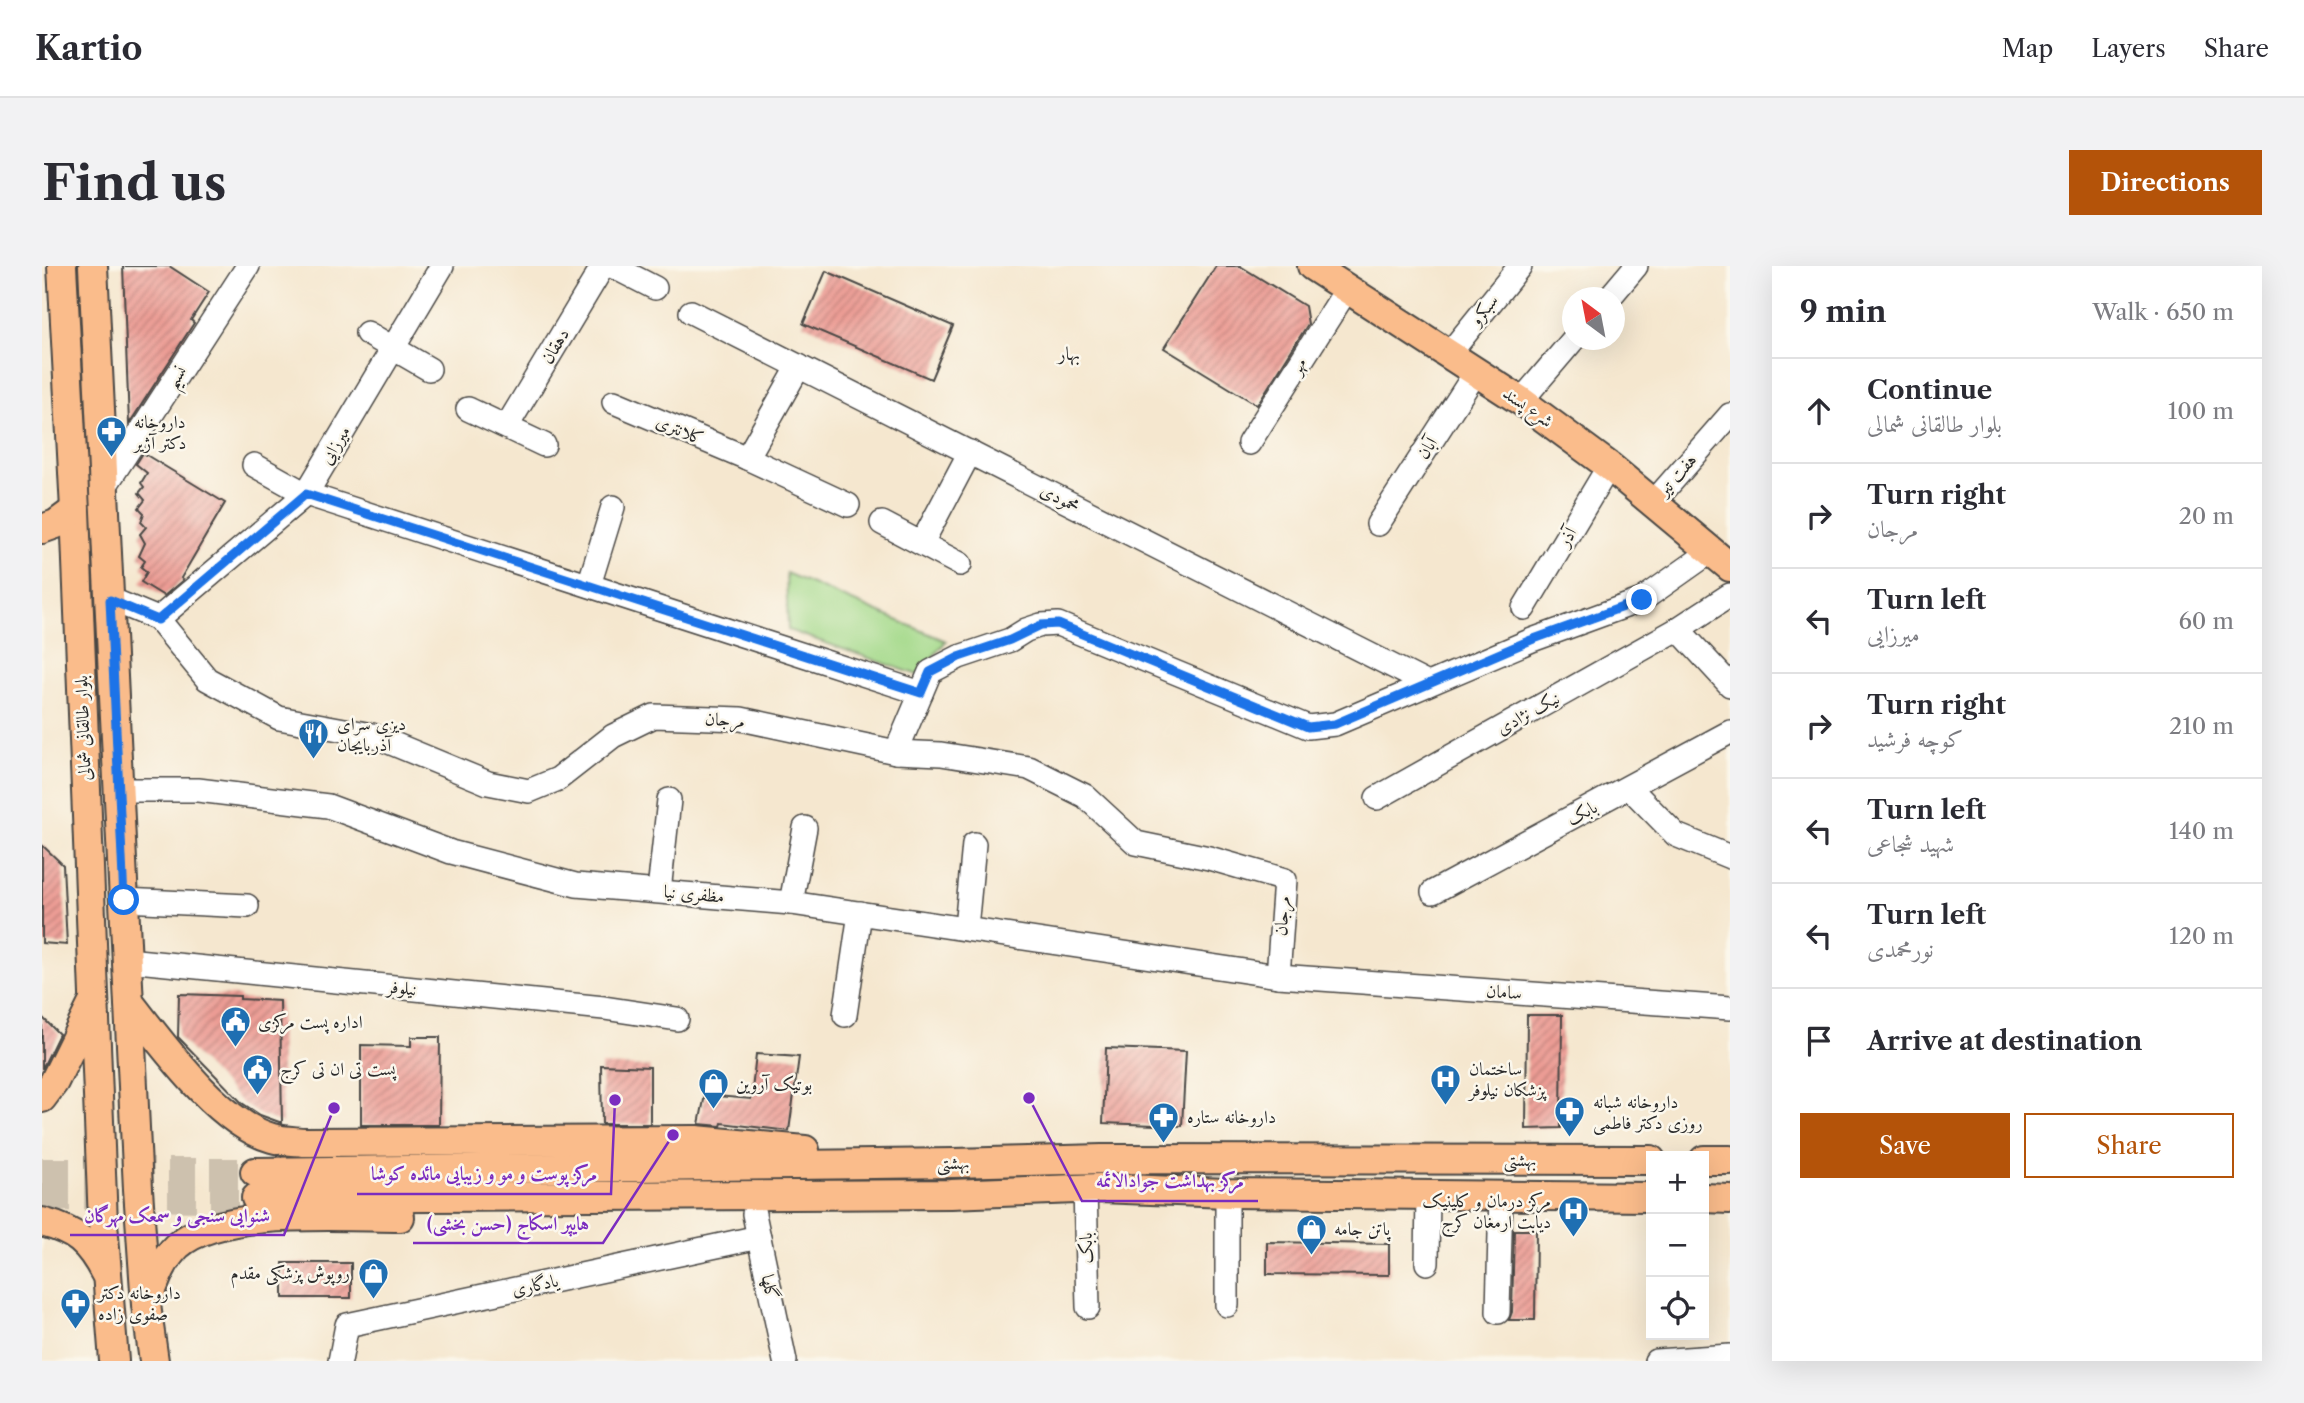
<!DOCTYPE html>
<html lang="en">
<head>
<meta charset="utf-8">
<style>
	:root { --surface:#fff; --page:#f2f2f3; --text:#2b2b33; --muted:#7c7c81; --line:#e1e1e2; --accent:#b45309 }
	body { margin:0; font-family:"Libre Caslon Text",Amiri,serif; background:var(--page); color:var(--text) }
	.controls { position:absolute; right:21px; bottom:21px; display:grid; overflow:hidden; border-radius:0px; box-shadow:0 7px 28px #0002 }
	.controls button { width:63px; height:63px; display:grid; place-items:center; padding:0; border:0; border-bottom:2px solid var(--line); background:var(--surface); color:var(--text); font:35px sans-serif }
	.compass { position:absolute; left:1520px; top:21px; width:63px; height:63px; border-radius:50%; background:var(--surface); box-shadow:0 7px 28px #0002; rotate:328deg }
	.stop { position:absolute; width:21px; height:21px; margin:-16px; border:5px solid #1a73e8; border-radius:50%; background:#fff }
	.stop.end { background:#1a73e8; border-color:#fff; box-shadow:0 2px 7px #0008 }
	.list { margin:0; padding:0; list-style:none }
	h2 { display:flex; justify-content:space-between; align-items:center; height:91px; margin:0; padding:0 28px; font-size:30px }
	h2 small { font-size:23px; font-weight:400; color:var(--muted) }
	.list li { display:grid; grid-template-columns:46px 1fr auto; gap:21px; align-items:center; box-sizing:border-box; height:105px; padding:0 28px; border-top:2px solid var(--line) }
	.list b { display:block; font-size:26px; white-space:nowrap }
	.list p { margin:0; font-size:23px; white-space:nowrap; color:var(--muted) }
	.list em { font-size:23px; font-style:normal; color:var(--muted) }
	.actions { display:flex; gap:14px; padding:21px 28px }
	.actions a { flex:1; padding:16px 0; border:2px solid var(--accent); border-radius:0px; text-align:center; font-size:24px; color:var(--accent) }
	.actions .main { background:var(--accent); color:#fff }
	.icon { flex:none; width:38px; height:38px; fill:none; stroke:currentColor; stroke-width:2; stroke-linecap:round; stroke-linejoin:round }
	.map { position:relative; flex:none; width:1688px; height:1095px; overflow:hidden; border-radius:0px }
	header { display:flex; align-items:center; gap:42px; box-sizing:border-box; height:98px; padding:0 35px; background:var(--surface); border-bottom:2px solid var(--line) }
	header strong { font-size:33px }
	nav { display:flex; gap:38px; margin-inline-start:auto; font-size:24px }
	.intro { display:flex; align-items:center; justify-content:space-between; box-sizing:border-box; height:168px; padding:0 42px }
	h1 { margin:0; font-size:49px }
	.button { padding:18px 32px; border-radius:0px; background:var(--accent); color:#fff; font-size:24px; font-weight:700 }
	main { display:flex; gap:42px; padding:0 42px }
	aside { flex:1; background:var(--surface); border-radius:0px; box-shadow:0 7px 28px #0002 }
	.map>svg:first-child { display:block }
</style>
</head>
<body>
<header>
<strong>Kartio</strong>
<nav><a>Map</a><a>Layers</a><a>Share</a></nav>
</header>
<div class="intro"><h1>Find us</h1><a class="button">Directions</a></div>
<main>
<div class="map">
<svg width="1688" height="1095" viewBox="0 0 1688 1095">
	<defs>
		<pattern id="building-hatch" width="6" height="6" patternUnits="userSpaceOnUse" patternTransform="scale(1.75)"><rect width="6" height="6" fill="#ec9c94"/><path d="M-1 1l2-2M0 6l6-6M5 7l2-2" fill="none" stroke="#bf7f79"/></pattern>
	</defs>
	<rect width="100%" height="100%" fill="#fbf7ec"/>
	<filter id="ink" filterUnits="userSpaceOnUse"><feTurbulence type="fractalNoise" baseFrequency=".0143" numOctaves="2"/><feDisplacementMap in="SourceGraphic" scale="14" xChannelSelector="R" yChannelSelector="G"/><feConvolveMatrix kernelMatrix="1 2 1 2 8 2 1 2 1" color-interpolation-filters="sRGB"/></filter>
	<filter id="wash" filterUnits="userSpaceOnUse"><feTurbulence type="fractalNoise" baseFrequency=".00686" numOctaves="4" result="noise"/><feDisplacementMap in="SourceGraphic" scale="28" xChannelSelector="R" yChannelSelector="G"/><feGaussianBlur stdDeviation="1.57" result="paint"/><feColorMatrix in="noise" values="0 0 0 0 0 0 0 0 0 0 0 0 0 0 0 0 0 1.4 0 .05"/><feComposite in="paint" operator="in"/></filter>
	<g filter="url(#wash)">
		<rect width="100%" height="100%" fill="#f5e7cf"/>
		<polygon fill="#a3d989" stroke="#67825a" stroke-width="2" points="744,307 904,375 876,409 746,364"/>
		<g id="blocks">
			<g fill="url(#building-hatch)">
				<polygon points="81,0 127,0 167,26 149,54 152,57 87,158"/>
				<polygon points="1174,0 1198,0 1263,40 1266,58 1215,139 1122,82"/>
				<polygon points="784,5 911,60 889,113 761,58"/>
				<polygon points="101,187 183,237 139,312 141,314 122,330 99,316 105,306 99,301 103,295 97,290 103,277 98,268 104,261 99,256 102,247 97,242 103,234 97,227 102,221 99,217 105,207 94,198"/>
				<polygon points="0,579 21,599 25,679 0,677"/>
				<polygon points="137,728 198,730 198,733 238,735 240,857 218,849 200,837 136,771"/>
				<polygon points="1485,749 1520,749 1519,862 1484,863"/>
				<polygon points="0,751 17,768 0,803"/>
				<polygon points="369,771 398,771 397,859 319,859 319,779 369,780"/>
				<polygon points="1064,782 1144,785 1140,860 1061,857"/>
				<polygon points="714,788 757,791 747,865 680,857 679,860 657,858 663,829 709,833"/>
				<polygon points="559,799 608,801 608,858 560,858"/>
				<polygon points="1472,964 1494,964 1493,1054 1467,1054 1470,1046"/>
				<polygon points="1225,976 1347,978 1347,1009 1225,1008"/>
				<rect x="241" y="997" width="68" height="35"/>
			</g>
		</g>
	</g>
	<g filter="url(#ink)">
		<use href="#blocks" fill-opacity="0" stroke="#494744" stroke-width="2"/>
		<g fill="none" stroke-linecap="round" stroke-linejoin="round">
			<g stroke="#cdc1ae" stroke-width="28" stroke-dasharray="28 14" stroke-linecap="butt">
				<polyline points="0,906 213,906"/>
				<polyline points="0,931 214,932"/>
			</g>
			<defs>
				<g id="minor">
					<polyline points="570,0 613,22"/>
					<polyline points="1567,32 1594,0"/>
					<polyline points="649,46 1386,418"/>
					<polyline points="325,67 387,103"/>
					<polyline points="1407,88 1478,0"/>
					<polyline points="1479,135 1531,74"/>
					<polyline points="572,136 705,192 806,239"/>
					<polyline points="426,143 502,179"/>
					<polyline points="465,160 561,0"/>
					<polyline points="1207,177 1305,23"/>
					<polyline points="705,192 757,100"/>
					<polyline points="212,199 264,228 879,427"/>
					<polyline points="62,222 206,0"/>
					<polyline points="1611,237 1688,149"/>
					<polyline points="840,257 918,298"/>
					<polyline points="1336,258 1434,106"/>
					<polyline points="880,277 928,186"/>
					<polyline points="547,319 571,241"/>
					<polyline points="68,333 116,353 165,413 237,452 330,469 446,517 487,525 516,513 571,470 612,450 699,453 854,486 899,488 987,502 1043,530 1094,577 1167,592 1243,614 1236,710"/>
					<polyline points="1482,342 1567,200"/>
					<polyline points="116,353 264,228 400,0"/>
					<polyline points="1636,363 1688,419"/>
					<polyline points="854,486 888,406 917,391 968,374 984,364 999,359 1016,358 1266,461 1293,458 1490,374 1600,334 1668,286"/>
					<polyline points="1588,522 1634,569 1688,591"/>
					<polyline points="77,524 156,524 286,540 409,586 534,619 749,637 1236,710 1688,742"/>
					<polyline points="1335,532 1636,363 1688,329"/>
					<polyline points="617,625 627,534"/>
					<polyline points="1391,626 1688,466"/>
					<polyline points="82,634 205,640"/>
					<polyline points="749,637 763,562"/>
					<polyline points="924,662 932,578"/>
					<polyline points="85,694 562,742 635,753"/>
					<polyline points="803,749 818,647"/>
					<polyline points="1043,922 1046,1041"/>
					<polyline points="712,948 743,1095"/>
					<polyline points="1385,997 1386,928"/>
					<polyline points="1185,1039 1185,927"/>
					<polyline points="1456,1046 1459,928"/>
					<polyline points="298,1095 305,1059 717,971"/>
					<polyline points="1614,1095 1688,1090"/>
				</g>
				<g id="major">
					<polyline points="20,0 33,244 61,957 72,1095"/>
					<polyline points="51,0 96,923 104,1039 112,1095"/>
					<polyline points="1270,0 1479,135 1567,200 1688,301"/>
					<polyline points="0,263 14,258 33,244"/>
					<path d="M87 736C121 779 176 857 230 872 240 875 252 875 262 876L654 874 763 884"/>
					<polyline points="0,832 12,816 50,739"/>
					<polyline points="1662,894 1688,894"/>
					<polyline points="213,906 912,897 1060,893 1609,894"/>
					<polyline points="214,932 909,928 1058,922 1185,927 1609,931"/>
					<polyline points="1662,932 1688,933"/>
					<path d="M0 956C34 965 47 976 63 1007"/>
					<path d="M107 1032C114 1013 120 995 135 980 178 941 301 951 358 951"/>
				</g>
			</defs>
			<use href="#minor" stroke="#494744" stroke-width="26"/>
			<use href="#major" stroke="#494744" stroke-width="32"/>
			<use href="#minor" stroke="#fff" stroke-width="23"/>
			<use href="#major" stroke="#fabc8b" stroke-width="28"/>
		</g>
	</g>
	<g fill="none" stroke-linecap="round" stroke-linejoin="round" filter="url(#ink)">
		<polyline stroke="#1a73e8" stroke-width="9" points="82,634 68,334 116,354 264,228 879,427 888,406 917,391 968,374 999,359 1016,358 1266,461 1293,458 1489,374 1600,334"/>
	</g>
	<defs>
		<symbol id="pharmacy-pin" viewBox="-11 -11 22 30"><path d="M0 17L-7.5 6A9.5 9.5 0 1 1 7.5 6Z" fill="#1f6fb2" stroke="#fbf7ec"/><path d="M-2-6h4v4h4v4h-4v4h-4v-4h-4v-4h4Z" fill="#fff"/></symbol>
		<symbol id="restaurant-pin" viewBox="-11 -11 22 30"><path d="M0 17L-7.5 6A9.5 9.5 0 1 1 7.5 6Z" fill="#1f6fb2" stroke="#fbf7ec"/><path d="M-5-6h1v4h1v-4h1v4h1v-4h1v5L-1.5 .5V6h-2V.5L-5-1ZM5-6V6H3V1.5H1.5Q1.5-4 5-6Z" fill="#fff"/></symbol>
		<symbol id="civic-pin" viewBox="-11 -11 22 30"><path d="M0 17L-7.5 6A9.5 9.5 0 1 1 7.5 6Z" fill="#1f6fb2" stroke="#fbf7ec"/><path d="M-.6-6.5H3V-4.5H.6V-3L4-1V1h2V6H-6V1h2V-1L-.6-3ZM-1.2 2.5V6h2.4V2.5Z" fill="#fff"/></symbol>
		<symbol id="hospital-pin" viewBox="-11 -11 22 30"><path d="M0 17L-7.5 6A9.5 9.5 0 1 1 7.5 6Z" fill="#1f6fb2" stroke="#fbf7ec"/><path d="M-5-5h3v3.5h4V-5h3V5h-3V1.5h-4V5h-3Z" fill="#fff"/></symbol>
		<symbol id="shop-pin" viewBox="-11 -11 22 30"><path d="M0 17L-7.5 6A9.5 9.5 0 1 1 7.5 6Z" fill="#1f6fb2" stroke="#fbf7ec"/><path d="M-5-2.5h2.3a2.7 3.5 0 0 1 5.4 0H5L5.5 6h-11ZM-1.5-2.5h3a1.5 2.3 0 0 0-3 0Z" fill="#fff"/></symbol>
	</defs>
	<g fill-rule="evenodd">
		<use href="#pharmacy-pin" x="52" y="148" width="35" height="47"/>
		<use href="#restaurant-pin" x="254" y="450" width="35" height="47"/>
		<use href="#civic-pin" x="176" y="738" width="35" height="47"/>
		<use href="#civic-pin" x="198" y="786" width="35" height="47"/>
		<use href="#hospital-pin" x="1386" y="796" width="35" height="47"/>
		<use href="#shop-pin" x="654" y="800" width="35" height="47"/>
		<use href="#pharmacy-pin" x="1510" y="828" width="35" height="47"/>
		<use href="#pharmacy-pin" x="1104" y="834" width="35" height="47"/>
		<use href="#hospital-pin" x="1514" y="928" width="35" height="47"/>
		<use href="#shop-pin" x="1252" y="946" width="35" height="47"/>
		<use href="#shop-pin" x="314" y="990" width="35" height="47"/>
		<use href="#pharmacy-pin" x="16" y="1020" width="35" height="47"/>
	</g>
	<g text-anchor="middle" stroke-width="5" stroke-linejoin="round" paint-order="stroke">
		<g font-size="18" fill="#2b2b2b" stroke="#fbf7ec">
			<text transform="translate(1442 44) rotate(-51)" y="6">سبکرو</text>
			<text transform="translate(513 80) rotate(-59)" y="6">دهقان</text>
			<text transform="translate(1256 100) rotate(-58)" y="6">مهر</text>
			<text transform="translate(134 111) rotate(-57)" y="6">نسیم</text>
			<text transform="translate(1486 141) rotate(35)" y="6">شرع پسند</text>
			<text transform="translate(638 164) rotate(23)" y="6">کلانتری</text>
			<text transform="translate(293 179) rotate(-59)" y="6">میرزایی</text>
			<text transform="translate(1385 182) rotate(-57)" y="6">آبان</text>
			<text transform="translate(1635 209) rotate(-49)" y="6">هفت تیر</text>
			<text transform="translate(1018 232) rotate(27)" y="6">محمودی</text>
			<text transform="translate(1525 271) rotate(-59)" y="6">آذر</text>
			<text transform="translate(1486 447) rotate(-29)" y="6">نیک نژادی</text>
			<text transform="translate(683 454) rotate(4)" y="6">مرجان</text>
			<text transform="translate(41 462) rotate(-92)" y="6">بلوار طالقانی شمالی</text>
			<text transform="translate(1540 547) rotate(-28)" y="6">بابک</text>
			<text transform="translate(652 628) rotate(5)" y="6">مظفری نیا</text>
			<text transform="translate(1240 650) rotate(-85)" y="6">مرجان</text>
			<text transform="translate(360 722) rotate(6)" y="6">نیلوفر</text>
			<text transform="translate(1462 726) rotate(4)" y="6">سامان</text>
			<text x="1478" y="900">بهشتى</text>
			<text transform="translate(911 897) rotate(-1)" y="6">بهشتى</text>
			<text transform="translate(1044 982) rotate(-91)" y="6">بابک</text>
			<text transform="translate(493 1019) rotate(-12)" y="6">یادگاری</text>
			<text transform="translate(728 1021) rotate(78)" y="6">گلها</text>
		</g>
		<g font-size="18" fill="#2b2b2b" stroke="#fbf7ec" text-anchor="start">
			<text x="92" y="162">داروخانه<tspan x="92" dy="21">دکتر آژیر</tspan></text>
			<text x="295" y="464">دیزی سرای<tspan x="295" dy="21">آذربایجان</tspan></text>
			<text x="216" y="762">اداره پست مرکزی</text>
			<text x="238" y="809">پست تی ان تی کرج</text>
			<text x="1427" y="809">ساختمان<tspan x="1427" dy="21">پزشکان نیلوفر</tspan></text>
			<text x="694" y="824">بوتیک آروین</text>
			<text x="1551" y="842">داروخانه شبانه<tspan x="1551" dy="21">روزی دکتر فاطمی</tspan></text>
			<text x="1145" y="857">داروخانه ستاره</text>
			<text x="1509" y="941" text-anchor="end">مرکز درمان و کلینیک<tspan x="1509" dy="21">دیابت ارمغان کرج</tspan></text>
			<text x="1292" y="969">پاتن جامه</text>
			<text x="308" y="1013" text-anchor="end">روپوش پزشکی مقدم</text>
			<text x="56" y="1033">داروخانه دکتر<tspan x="56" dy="21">صفوی زاده</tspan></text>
		</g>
		<g font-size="19" fill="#2b2b2b" stroke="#fbf7ec">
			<text x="1027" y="94">بهار</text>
		</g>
	</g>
	<path fill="none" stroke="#7b2cbf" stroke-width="2.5" d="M573 834L569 928H315M987 832L1040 935H1216M292 842L242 969H28M631 869L561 977H371"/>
	<g fill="#7b2cbf" stroke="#fbf7ec" stroke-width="2.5">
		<circle cx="573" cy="834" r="7"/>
		<circle cx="987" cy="832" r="7"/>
		<circle cx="292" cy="842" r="7"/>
		<circle cx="631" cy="869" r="7"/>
	</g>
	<g font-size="19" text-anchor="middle" font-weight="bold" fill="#7b2cbf" stroke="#fbf7ec" stroke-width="5" stroke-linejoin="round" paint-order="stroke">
		<text x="442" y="914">مرکز پوست و مو و زیبایی مائده کوشا</text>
		<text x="1128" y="921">مرکز بهداشت جوادالائمه</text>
		<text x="135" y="956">شنوایی سنجی و سمعک مهرگان</text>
		<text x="466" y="964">هایپر اسکاج (حسن بخشی)</text>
	</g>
</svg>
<div class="controls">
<button>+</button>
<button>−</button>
<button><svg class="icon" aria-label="locate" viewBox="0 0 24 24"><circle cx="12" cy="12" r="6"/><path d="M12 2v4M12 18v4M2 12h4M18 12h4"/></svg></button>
</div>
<svg class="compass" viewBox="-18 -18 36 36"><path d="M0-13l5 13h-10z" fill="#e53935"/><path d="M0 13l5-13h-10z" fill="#7c7c81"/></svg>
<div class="stop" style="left:82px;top:634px"></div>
<div class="stop end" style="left:1600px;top:334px"></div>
</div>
<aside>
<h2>9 min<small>Walk · 650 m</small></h2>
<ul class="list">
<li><svg class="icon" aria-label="ahead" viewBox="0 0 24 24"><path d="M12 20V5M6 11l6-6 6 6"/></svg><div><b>Continue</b><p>بلوار طالقانی شمالی</p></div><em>100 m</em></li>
<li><svg class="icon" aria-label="right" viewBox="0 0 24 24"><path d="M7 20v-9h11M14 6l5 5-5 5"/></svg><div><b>Turn right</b><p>مرجان</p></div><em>20 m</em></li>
<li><svg class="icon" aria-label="left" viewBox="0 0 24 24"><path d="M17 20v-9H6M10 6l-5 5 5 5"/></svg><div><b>Turn left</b><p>میرزایی</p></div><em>60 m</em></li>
<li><svg class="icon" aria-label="right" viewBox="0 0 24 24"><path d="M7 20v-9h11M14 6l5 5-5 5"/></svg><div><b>Turn right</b><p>كوچه فرشيد</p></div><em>210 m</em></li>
<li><svg class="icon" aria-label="left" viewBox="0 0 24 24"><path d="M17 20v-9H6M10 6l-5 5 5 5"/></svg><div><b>Turn left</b><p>شهید شجاعی</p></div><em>140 m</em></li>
<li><svg class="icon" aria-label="left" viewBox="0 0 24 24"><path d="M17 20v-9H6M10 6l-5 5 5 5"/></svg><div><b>Turn left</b><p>نورمحمدی</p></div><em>120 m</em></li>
<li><svg class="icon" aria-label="arrive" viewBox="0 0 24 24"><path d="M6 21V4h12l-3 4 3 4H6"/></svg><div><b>Arrive at destination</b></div></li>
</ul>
<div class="actions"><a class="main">Save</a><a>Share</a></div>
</aside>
</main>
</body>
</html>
